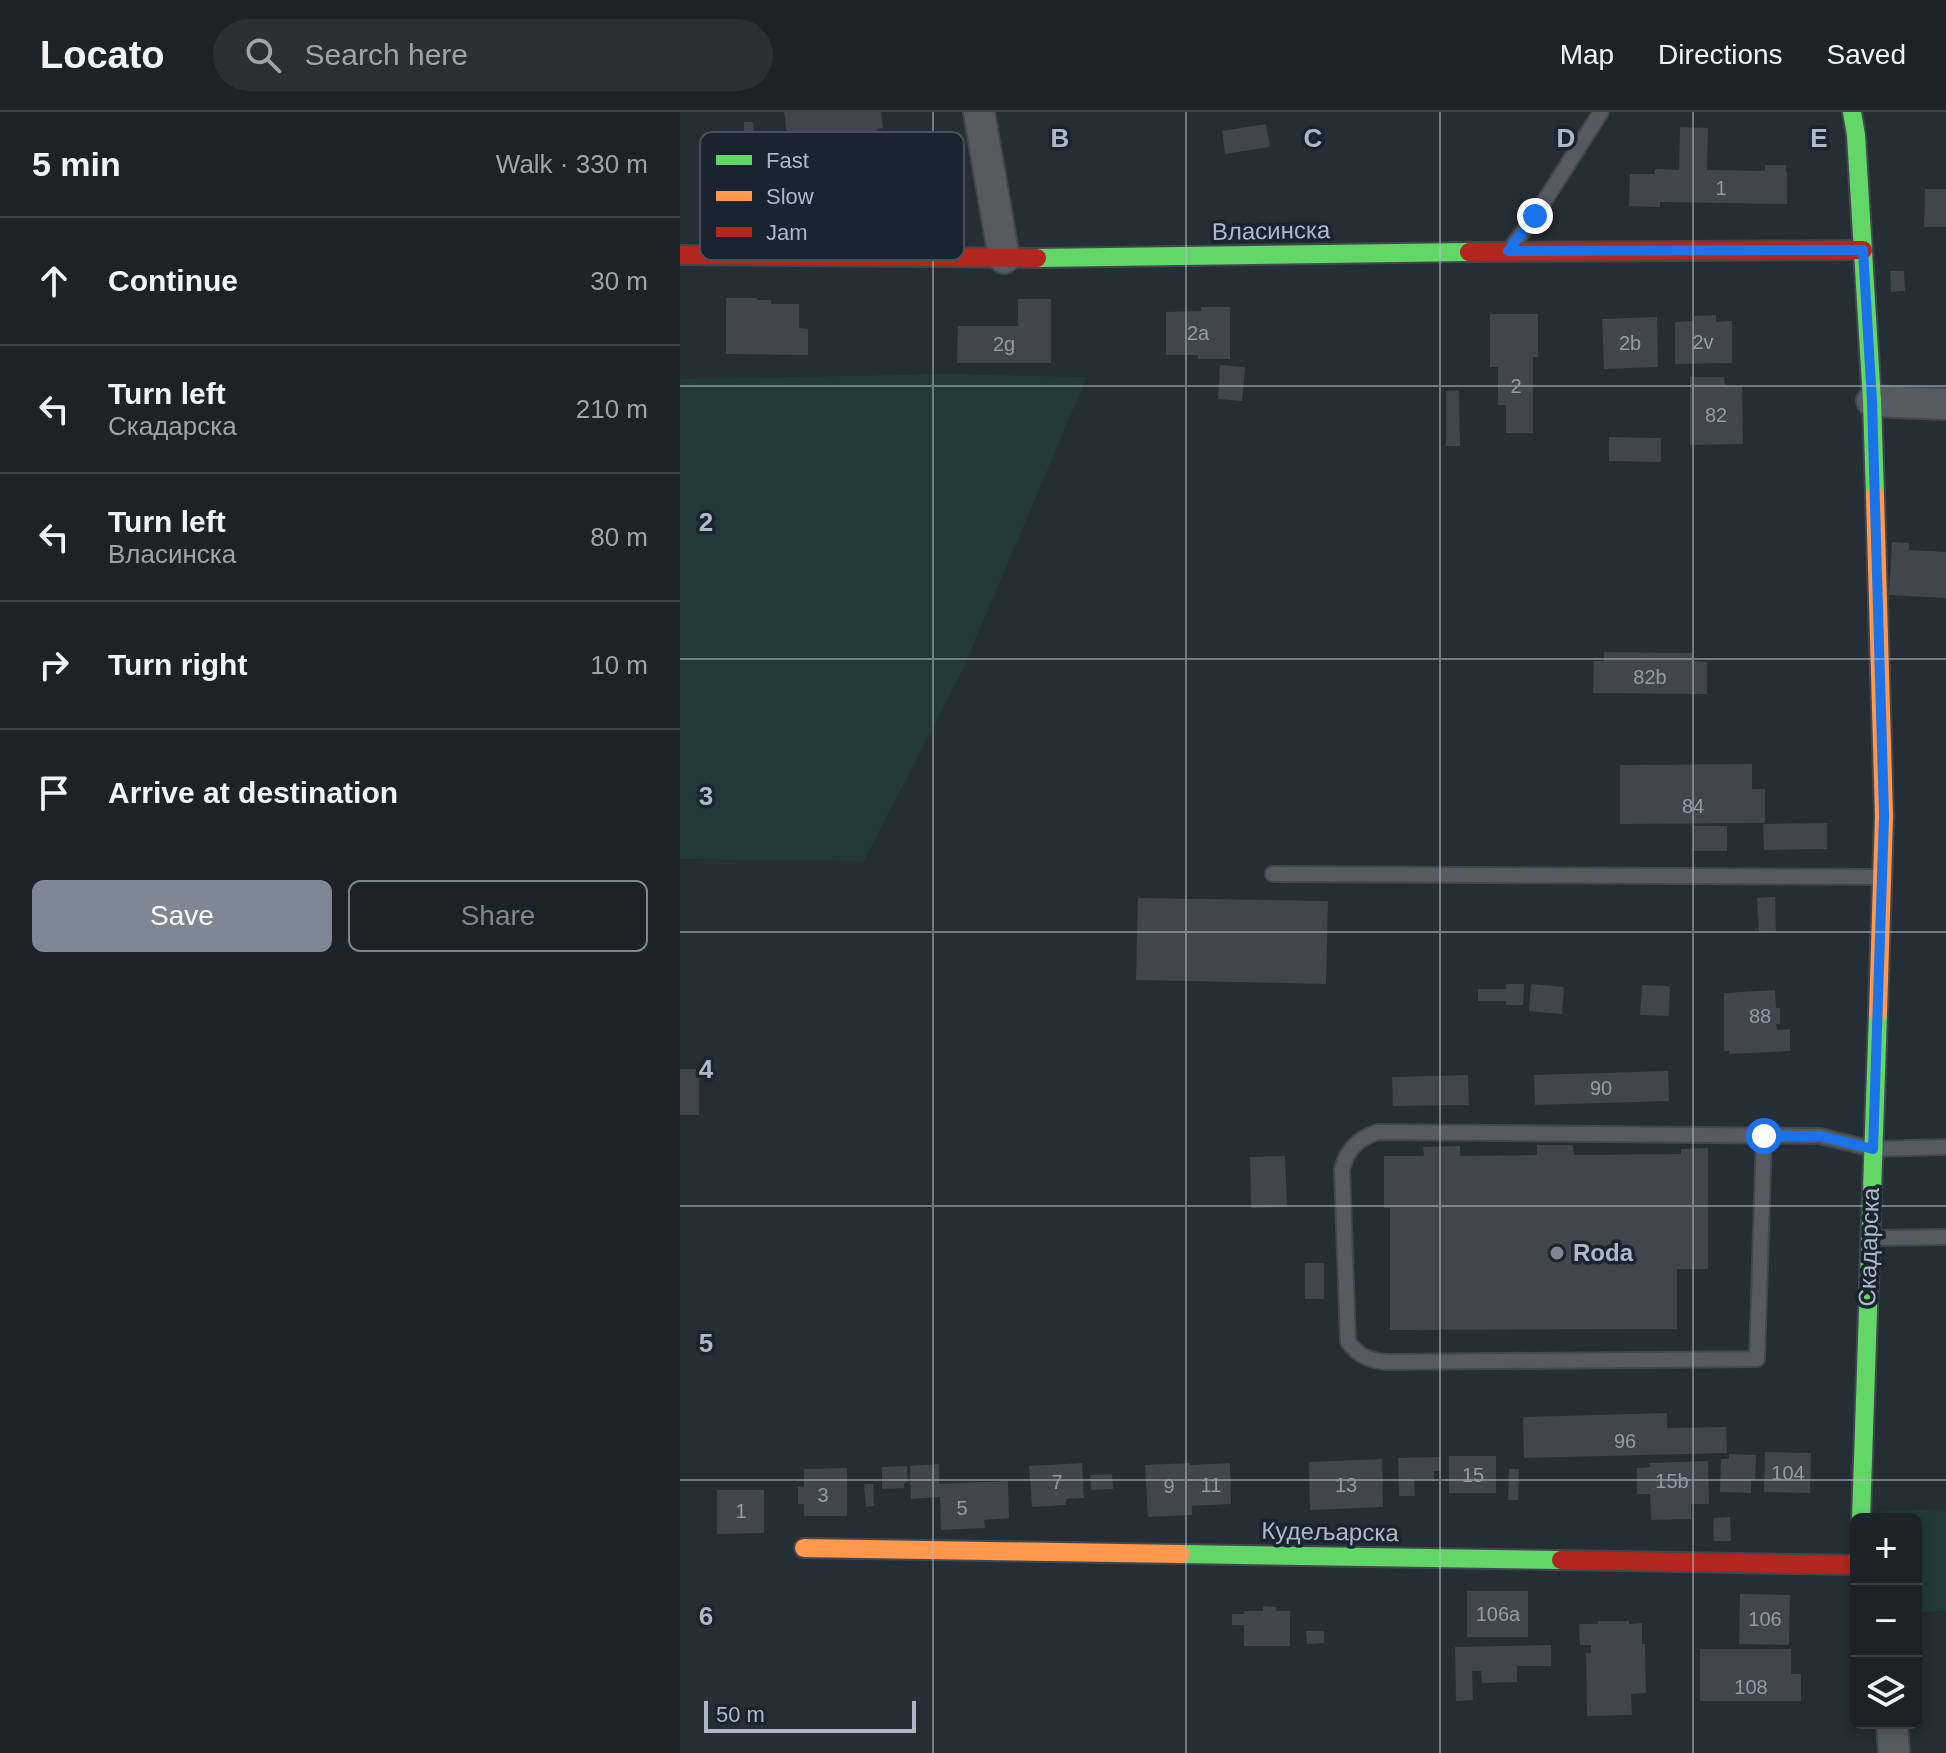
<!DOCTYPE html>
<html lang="en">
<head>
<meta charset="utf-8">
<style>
	:root { --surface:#1c2228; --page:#292f34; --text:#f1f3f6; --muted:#a0a4a8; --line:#3a3f45; --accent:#7e8894 }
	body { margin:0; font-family:Helvetica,sans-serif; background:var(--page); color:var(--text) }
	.controls { position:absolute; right:24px; bottom:24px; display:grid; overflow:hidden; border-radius:12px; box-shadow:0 4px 12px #0003 }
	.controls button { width:72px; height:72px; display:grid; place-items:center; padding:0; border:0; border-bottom:2px solid var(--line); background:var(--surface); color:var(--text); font:40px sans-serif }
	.scale { position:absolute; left:24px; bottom:20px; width:212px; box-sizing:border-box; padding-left:8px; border:4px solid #aeb9c7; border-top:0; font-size:22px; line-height:28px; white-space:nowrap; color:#aeb9c7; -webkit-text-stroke:6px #192430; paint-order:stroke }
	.stop { position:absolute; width:24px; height:24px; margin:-18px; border:6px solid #1a73e8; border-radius:50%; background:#fff }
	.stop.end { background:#1a73e8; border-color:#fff; box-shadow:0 2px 8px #0008 }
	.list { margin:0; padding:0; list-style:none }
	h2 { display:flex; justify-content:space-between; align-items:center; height:104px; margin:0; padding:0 32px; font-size:34px }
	h2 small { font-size:26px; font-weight:400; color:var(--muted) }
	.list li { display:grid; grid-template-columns:52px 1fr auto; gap:24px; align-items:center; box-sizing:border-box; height:128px; padding:0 32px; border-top:2px solid var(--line) }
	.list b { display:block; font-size:30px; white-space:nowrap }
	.list p { margin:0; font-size:26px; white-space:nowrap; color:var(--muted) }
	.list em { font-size:26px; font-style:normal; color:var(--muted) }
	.actions { display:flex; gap:16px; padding:24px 32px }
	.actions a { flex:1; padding:18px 0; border:2px solid var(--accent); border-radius:12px; text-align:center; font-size:28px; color:var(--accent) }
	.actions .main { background:var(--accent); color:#fff }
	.icon { flex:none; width:44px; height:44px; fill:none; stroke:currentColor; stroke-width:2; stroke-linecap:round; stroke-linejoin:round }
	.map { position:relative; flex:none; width:1266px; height:1641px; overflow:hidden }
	header { display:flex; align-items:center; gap:48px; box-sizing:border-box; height:112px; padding:0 40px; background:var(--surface); border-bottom:2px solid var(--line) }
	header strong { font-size:38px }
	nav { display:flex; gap:44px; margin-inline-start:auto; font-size:28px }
	.search { width:560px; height:72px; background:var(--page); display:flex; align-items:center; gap:20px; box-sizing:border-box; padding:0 28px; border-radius:44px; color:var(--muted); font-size:30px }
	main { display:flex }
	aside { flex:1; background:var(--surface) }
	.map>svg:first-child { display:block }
</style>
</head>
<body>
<header>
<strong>Locato</strong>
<div class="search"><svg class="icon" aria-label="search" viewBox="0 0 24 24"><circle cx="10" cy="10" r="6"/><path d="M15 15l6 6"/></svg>Search here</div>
<nav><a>Map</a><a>Directions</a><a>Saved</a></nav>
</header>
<main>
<aside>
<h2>5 min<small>Walk · 330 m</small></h2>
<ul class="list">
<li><svg class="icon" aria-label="ahead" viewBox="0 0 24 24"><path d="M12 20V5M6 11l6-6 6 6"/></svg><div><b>Continue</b></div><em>30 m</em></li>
<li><svg class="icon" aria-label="left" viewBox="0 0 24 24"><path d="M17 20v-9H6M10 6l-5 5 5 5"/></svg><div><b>Turn left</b><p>Скадарска</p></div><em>210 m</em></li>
<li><svg class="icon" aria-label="left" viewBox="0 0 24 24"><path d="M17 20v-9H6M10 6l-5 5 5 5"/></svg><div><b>Turn left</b><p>Власинска</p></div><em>80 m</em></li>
<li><svg class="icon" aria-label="right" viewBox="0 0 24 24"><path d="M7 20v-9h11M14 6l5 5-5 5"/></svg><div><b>Turn right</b></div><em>10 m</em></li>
<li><svg class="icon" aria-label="arrive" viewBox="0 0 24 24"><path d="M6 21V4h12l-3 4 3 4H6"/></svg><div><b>Arrive at destination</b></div></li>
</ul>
<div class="actions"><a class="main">Save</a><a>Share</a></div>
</aside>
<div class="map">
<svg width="1266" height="1641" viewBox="0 0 1266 1641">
	<rect width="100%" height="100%" fill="#252d35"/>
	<g fill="#22383b">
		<polygon points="267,262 407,265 283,557 184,749 0,747 0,267"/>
		<polygon points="1266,1397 1266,1499 1242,1500 1236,1485 1236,1407 1205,1407 1202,1399"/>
	</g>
	<g fill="#3f464d">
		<polygon points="104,0 201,0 203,16 197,17 198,24 176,27 176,32 138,37 137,31 116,34 115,28 108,29"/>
		<polygon points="64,10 73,10 74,27 64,28"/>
		<polygon points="586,12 590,35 545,42 542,19"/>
		<polygon points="1000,15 1028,16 1027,58 1085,59 1085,53 1106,53 1106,60 1107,60 1107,92 980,90 980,95 949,94 950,62 974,62 975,57 999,58"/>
		<polygon points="1245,77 1266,77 1266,115 1244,115"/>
		<polygon points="1210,159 1224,159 1225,179 1211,180"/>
		<polygon points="46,186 77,186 77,188 91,188 91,192 119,192 119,216 128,217 128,243 46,242"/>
		<polygon points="338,187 371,187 371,251 277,251 278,214 338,214"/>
		<polygon points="521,195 550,195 550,247 518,247 518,243 486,243 486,200 521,199"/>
		<polygon points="810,202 858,202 858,245 853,245 853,321 826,321 826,293 818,293 818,255 810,255"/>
		<polygon points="1036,203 1036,210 1052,209 1052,251 995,252 995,210 1014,209 1014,204"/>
		<polygon points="977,205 978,255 924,257 922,207"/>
		<polygon points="540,253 565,255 562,289 538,287"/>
		<polygon points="1010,265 1044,265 1045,274 1062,274 1063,332 1010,333"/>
		<polygon points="766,279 779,279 780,334 766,334"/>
		<polygon points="929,325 981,326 981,350 929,349"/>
		<polygon points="1212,430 1229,431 1229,438 1266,440 1266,486 1209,483"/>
		<polygon points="924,540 1013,541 1013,549 1027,550 1027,582 913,581 914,549 924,549"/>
		<polygon points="1072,652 1072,677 1085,677 1085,711 940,712 940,653"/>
		<polygon points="1147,711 1147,737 1084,738 1083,712"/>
		<rect x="1013" y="714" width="34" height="25"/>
		<polygon points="1095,785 1096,820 1079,820 1077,786"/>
		<polygon points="458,786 648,789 646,872 456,868"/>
		<polygon points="826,872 844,872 843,893 826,893 826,889 798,889 798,877 826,877"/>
		<polygon points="851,872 884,875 882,902 849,899"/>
		<polygon points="962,873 990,874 989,904 960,903"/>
		<polygon points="1095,878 1096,896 1100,896 1100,912 1096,912 1097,918 1110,917 1110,939 1049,942 1049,939 1044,939 1044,881"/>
		<rect x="0" y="957" width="19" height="46"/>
		<polygon points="988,959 989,989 855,993 854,963"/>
		<polygon points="788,963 789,993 713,994 712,965"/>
		<polygon points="857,1033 893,1033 894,1043 1001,1042 1001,1037 1028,1036 1028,1157 997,1157 997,1217 710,1218 710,1096 704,1096 704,1044 744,1044 743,1035 780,1034 780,1044 857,1043"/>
		<polygon points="605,1044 607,1095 571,1096 570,1045"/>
		<rect x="625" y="1151" width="19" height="36"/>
		<polygon points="987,1301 987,1316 1046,1315 1047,1341 844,1346 843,1305"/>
		<polygon points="1085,1340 1131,1341 1130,1381 1084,1380"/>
		<polygon points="1049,1342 1076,1343 1075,1368 1071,1368 1071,1381 1040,1380 1041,1347 1049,1347"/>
		<rect x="769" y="1344" width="47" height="37"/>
		<polygon points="761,1345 761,1359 754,1359 754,1367 734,1367 735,1384 719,1384 718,1346"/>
		<polygon points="702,1347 703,1395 630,1398 629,1350"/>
		<polygon points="1028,1349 1029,1392 1011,1392 1011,1407 971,1408 970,1382 957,1382 957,1356 970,1355 969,1351"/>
		<polygon points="402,1351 404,1386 386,1387 386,1393 352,1395 349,1354"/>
		<polygon points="510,1351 510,1353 550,1351 551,1392 512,1394 512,1403 468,1405 465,1353"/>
		<polygon points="259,1352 259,1372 328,1369 329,1406 304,1408 305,1416 261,1418 260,1385 231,1387 230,1354"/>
		<polygon points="227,1354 228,1370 224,1371 224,1376 202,1377 202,1355"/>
		<polygon points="167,1356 167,1404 124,1404 124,1392 118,1392 118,1374 124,1375 124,1357"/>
		<polygon points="829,1357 839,1357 838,1388 828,1388"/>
		<polygon points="432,1362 433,1377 411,1378 410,1363"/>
		<polygon points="184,1372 193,1372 194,1394 186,1395"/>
		<polygon points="37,1378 84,1378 84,1421 37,1422"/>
		<polygon points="1050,1405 1051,1429 1034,1429 1033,1406"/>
		<rect x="787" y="1479" width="61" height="46"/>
		<polygon points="1060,1482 1110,1483 1109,1533 1059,1532"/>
		<polygon points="583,1494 596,1495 596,1499 610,1499 610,1534 564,1534 564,1513 552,1513 552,1502 564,1502 564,1499 583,1499"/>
		<polygon points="918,1509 949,1509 949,1512 962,1511 962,1532 965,1532 966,1581 951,1582 952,1603 907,1604 906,1541 911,1541 911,1533 900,1533 899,1512 918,1512"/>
		<polygon points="626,1519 644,1519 644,1531 627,1532"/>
		<polygon points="871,1533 871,1554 837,1554 837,1570 802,1571 801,1559 792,1559 793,1588 776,1589 775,1535"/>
		<polygon points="1020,1537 1111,1537 1111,1562 1121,1562 1121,1589 1020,1589"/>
	</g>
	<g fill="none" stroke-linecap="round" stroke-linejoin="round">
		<defs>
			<g id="lane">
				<polyline points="833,133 855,104 921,0"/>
				<polyline points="593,762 1198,765"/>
				<path d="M1084 1024 1077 1247 707 1250C690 1249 679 1244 668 1230L662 1057C667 1037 679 1026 698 1020L1140 1024 1193 1037 1266 1035"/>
				<polyline points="1194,1126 1266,1125"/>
			</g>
			<g id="street">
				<polyline points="299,0 324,146"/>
				<polyline points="1192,289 1266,292"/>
				<polyline points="1212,1611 1214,1641"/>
			</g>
			<g id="fast">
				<polyline points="1172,0 1176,23 1192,289 1195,383"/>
				<polyline points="357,146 789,140"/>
				<polyline points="1181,1407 1198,901"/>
				<polyline points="501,1442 881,1448"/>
			</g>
			<g id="slow">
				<polyline points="1195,383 1204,704 1198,901"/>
				<polyline points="124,1436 501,1442"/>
			</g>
			<g id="jam">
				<polyline points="789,140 1183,138"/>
				<polyline points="0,143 357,146"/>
				<polyline points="881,1448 1176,1453"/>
			</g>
		</defs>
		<use href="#lane" stroke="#42474d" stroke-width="18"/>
		<use href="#street" stroke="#42474d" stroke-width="34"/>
		<use href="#fast" stroke="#42474d" stroke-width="22"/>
		<use href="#slow" stroke="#42474d" stroke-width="22"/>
		<use href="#jam" stroke="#42474d" stroke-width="22"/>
		<use href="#lane" stroke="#565b62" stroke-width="14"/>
		<use href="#street" stroke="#565b62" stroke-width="30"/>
		<use href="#fast" stroke="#63d668" stroke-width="18"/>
		<use href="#slow" stroke="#ff974d" stroke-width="18"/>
		<use href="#jam" stroke="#b3261e" stroke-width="18"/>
	</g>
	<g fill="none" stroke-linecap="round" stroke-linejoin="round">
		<polyline stroke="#1a73e8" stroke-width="10" points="855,104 828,139 1183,138 1192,289 1204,704 1193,1037 1140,1024 1084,1024"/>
	</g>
	<path fill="none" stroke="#aeb9c7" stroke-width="2" stroke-opacity="0.55" d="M253 0V1641M506 0V1641M760 0V1641M1013 0V1641M0 274H1266M0 547H1266M0 820H1266M0 1094H1266M0 1368H1266"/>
	<circle fill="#7e8894" stroke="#192430" stroke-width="3" cx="877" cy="1141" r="8"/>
	<g text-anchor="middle" stroke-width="7" stroke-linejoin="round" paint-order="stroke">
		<g font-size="20" fill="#929ca8">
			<text x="1041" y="83">1</text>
			<text x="518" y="228">2a</text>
			<text x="1023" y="237">2v</text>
			<text x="950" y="238">2b</text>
			<text x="324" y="239">2g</text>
			<text x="836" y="281">2</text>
			<text x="1036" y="310">82</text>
			<text x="970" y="572">82b</text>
			<text x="1013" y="701">84</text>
			<text x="1080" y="911">88</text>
			<text x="921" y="983">90</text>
			<text x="945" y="1336">96</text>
			<text x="1108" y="1368">104</text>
			<text x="793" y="1370">15</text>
			<text x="992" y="1376">15b</text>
			<text x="377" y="1377">7</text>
			<text x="531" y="1380">11</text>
			<text x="666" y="1380">13</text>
			<text x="489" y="1381">9</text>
			<text x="143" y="1390">3</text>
			<text x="282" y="1403">5</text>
			<text x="61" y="1406">1</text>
			<text x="818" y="1509">106a</text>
			<text x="1085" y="1514">106</text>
			<text x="1071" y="1582">108</text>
		</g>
		<g font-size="24" fill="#aeb9c7" stroke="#192430">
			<text transform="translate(591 119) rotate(-1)" y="8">Власинска</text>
			<text transform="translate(1189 1135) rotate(-88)" y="8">Скадарска</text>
			<text transform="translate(650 1420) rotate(1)" y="8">Кудељарска</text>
		</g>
		<g font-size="24" font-weight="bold" fill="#aeb9c7" stroke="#192430" text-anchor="start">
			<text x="893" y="1149">Roda</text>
		</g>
	</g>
	<rect x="20" y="20" width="264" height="128" rx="12" fill="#192430" stroke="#46515d" stroke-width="2"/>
	<rect x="36" y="43" width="36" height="10" fill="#63d668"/>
	<rect x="36" y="79" width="36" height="10" fill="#ff974d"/>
	<rect x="36" y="115" width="36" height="10" fill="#b3261e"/>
	<g font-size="22" fill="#aeb9c7">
		<text x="86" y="56">Fast</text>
		<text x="86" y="92">Slow</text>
		<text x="86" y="128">Jam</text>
	</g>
	<g font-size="26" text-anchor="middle" font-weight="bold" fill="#aeb9c7" stroke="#192430" stroke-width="7" stroke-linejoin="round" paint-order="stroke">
		<text x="380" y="35">B</text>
		<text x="633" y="35">C</text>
		<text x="886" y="35">D</text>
		<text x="1139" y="35">E</text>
		<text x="26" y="419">2</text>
		<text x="26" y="693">3</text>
		<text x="26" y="966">4</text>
		<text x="26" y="1240">5</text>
		<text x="26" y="1513">6</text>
	</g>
</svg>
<div class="controls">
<button>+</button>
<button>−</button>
<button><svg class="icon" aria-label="layers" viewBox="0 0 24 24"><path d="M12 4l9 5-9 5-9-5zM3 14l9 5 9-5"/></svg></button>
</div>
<div class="scale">50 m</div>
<div class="stop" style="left:1084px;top:1024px"></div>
<div class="stop end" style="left:855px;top:104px"></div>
</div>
</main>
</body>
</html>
